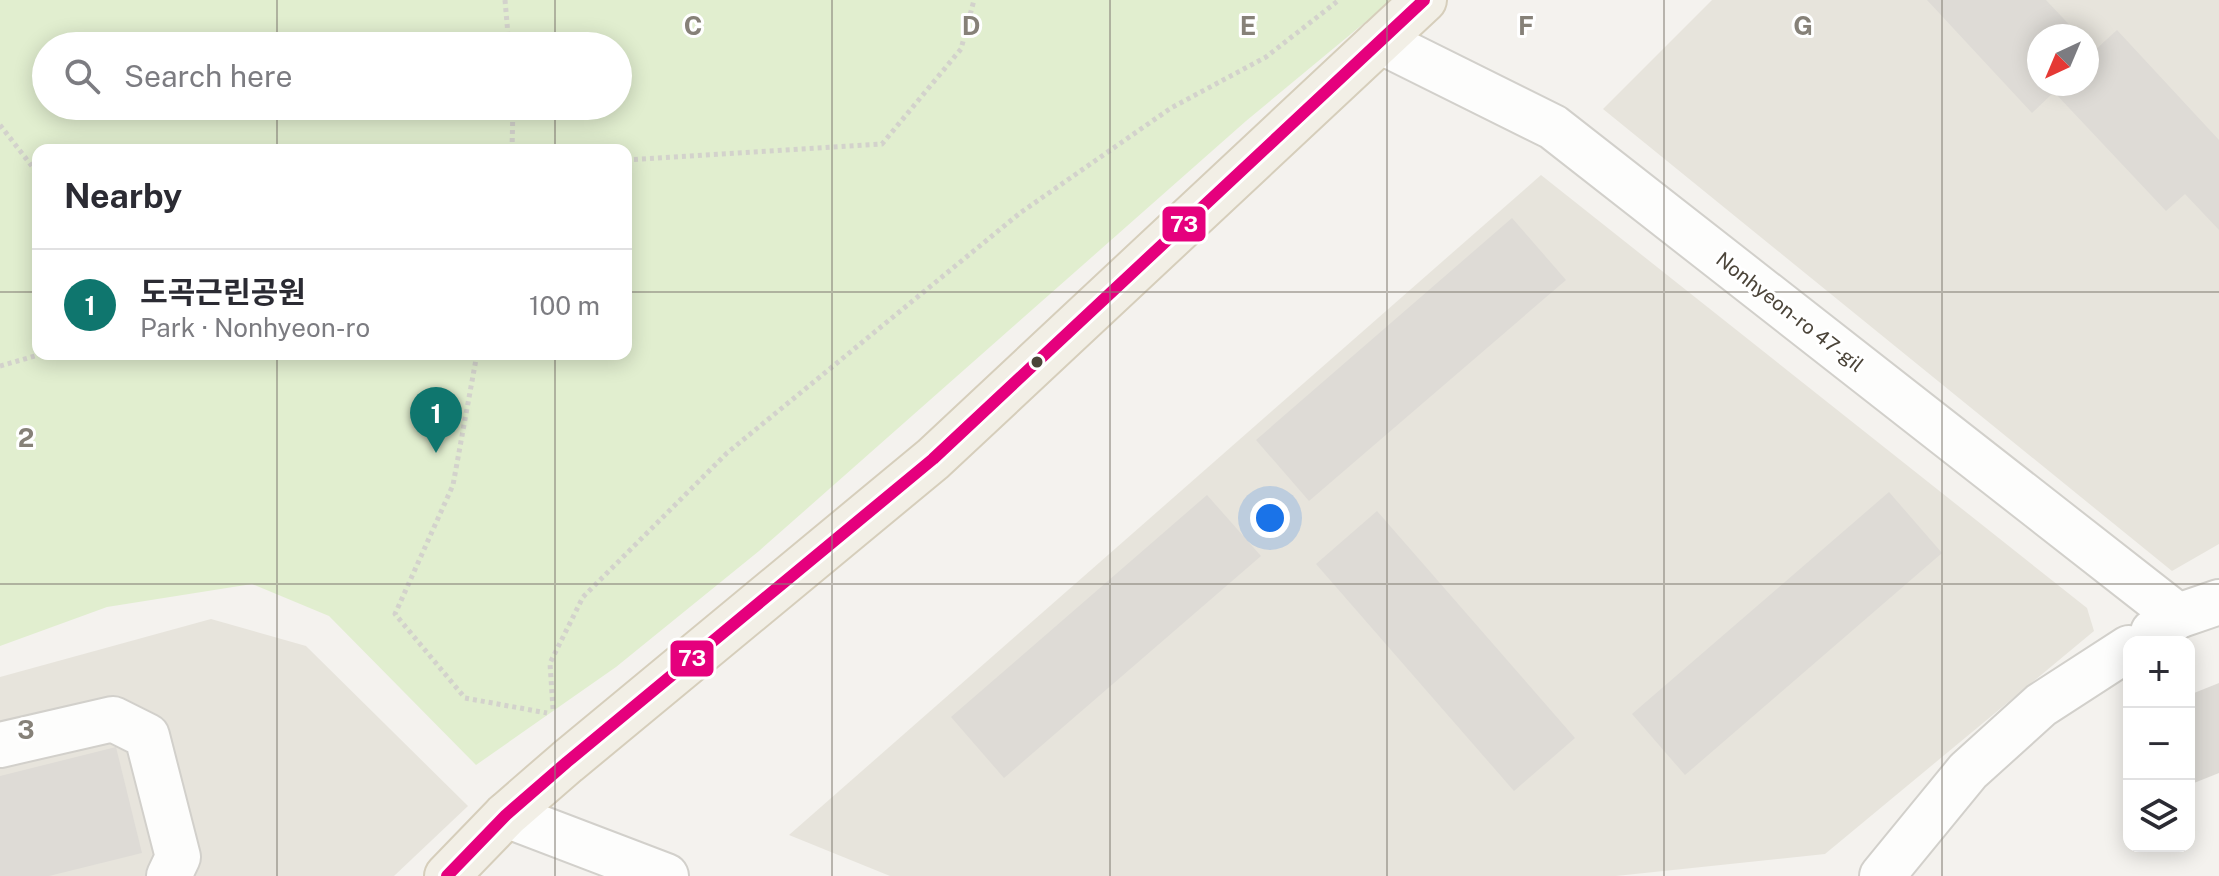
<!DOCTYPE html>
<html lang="en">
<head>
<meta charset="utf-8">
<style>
	:root { --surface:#fff; --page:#f7f7f7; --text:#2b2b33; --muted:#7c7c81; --line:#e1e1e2; --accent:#0f766e }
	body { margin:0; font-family:"Public Sans","Noto Sans KR",sans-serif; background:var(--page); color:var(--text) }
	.controls { position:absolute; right:24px; bottom:24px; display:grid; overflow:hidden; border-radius:16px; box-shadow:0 4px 20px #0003 }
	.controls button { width:72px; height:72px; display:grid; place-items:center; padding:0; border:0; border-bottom:2px solid var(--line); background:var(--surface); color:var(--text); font:40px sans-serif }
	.compass { position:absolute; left:2027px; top:24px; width:72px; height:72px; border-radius:50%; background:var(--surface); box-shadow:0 4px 20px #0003; rotate:224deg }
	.you { position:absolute; left:1270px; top:518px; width:28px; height:28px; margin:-20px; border:6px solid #fff; border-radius:50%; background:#1a73e8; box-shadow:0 0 0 12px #1a73e833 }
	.badge { display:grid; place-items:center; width:52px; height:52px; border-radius:50%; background:var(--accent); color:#fff; font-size:26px; font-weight:700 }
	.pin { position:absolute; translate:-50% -66px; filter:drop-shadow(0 2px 4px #0008) }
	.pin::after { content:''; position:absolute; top:42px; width:28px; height:24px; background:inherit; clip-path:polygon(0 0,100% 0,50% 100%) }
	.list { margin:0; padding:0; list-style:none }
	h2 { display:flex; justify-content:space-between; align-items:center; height:104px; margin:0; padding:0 32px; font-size:34px }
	h2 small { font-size:26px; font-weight:400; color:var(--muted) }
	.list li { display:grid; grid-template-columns:52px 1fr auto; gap:24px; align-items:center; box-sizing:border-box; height:112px; padding:0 32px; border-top:2px solid var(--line) }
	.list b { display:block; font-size:30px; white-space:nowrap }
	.list p { margin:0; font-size:26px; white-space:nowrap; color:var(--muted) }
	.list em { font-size:26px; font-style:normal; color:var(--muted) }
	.icon { flex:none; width:44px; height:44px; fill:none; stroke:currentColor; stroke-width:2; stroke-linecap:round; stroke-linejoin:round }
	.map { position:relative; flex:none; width:2219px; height:876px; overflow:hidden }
	.search { position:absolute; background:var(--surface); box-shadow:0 4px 20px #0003; left:32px; top:32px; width:600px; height:88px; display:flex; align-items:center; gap:20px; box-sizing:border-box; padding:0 28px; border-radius:44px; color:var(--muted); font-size:30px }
	.panel { position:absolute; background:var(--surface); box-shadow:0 4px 20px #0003; left:32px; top:144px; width:600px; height:216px; border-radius:16px }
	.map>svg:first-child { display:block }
</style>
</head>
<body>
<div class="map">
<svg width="2219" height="876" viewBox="0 0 2219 876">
	<rect width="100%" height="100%" fill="#f4f2ee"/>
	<g fill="#e7e4dc" fill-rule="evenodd">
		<path d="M1712 0H2219V544L2172 571 1603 109ZM2039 36H2087V84H2039Z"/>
		<polygon points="1541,175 2087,608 2094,631 1825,854 1616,876 890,876 789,835"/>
		<polygon points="211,619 306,646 468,806 394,876 0,876 0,677"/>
	</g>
	<path fill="#e1eecf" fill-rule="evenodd" d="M0 0H1392L1246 121 759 551 616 667 476 765 329 616 252 584 107 607 0 646ZM46 46H618V106H46ZM38 150H626V354H38Z"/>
	<g fill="#dedbd6">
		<polygon points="1927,0 2046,0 2080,36 2039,36 2039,84 2087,84 2087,44 2094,51 2117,30 2219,140 2219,230 2185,194 2166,211 2054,92 2032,113"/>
		<polygon points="1512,218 1566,280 1309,501 1256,440"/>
		<polygon points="1889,492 1942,553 1685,775 1632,714"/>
		<polygon points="1207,495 1261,556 1004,778 951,717"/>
		<polygon points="1377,511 1575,738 1514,791 1316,564"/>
		<polygon points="2219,683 2219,773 2189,785 2189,695"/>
		<polygon points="116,747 142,853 49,876 0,876 0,776"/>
	</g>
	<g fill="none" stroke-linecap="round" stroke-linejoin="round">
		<defs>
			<g id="minor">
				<polyline points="1380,41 1553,127 2178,616"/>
				<polyline points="2153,632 2178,616 2219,602"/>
				<polyline points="0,745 113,719 147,736 178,857 169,876"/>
				<polyline points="506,815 666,876"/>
				<polyline points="1882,876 1968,771 2041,705 2129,648"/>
			</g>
			<polyline id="major" points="447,876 506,815 567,762 933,459 1424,0"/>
		</defs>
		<use href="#minor" stroke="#d2d0cb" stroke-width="48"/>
		<use href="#major" stroke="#d6cebb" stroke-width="48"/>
		<g stroke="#d3d2cc" stroke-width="5" stroke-dasharray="4 4" stroke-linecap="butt">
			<polyline points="505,0 509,46"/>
			<polyline points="0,125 38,174"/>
			<polyline points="512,150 513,106"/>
			<polyline points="626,160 882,144 961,49 974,0"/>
			<polyline points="477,354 453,485 395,614 465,698 547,713"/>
			<polyline points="0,366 42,354"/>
			<polyline points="553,709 550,663 583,597 727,453 1020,213 1171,108 1266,57 1339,0"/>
		</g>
		<use href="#minor" stroke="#fdfdfc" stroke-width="44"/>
		<use href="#major" stroke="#f2efe6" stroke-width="44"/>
		<defs>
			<polyline id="bus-1" points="447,876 506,815 567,762 933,459 1424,0"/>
		</defs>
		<use href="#bus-1" stroke="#fff" stroke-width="18"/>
		<use href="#bus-1" stroke="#e5007d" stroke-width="12"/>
	</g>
	<path fill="none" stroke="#868178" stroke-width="2" stroke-opacity="0.55" d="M277 0V46M555 0V46M832 0V876M1110 0V876M1387 0V876M1664 0V876M1942 0V876M277 106V150M555 106V150M0 292H38M626 292H2219M277 354V876M555 354V876M0 584H2219"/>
	<circle fill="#4b4439" stroke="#fff" stroke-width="3" cx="1037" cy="362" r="7"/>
	<g text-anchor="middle" stroke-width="6" stroke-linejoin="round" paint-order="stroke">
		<g font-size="20" fill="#4b4439" stroke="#fff">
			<text transform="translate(1790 312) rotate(38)" y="7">Nonhyeon-ro 47-gil</text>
		</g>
	</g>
	<g font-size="26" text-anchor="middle" font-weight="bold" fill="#868178" stroke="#fff" stroke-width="6" stroke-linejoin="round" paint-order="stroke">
		<text x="693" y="35">C</text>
		<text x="971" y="35">D</text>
		<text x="1248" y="35">E</text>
		<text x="1526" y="35">F</text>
		<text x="1803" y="35">G</text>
		<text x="26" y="447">2</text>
		<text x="26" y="739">3</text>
	</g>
	<g stroke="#fff" stroke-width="3">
		<rect x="1161" y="205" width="46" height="38" rx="8" fill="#e5007d"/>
		<rect x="669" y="639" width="46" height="39" rx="8" fill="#e5007d"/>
	</g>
	<g font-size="22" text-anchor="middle" font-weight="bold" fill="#fff">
		<text x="1184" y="232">73</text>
		<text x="692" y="666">73</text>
	</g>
</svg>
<div class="controls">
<button>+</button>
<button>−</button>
<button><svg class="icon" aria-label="layers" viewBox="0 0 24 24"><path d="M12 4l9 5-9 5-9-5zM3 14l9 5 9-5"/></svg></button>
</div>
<svg class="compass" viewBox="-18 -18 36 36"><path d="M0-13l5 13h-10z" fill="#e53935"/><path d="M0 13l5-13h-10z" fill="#7c7c81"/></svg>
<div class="you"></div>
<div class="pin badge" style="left:436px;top:453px">1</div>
<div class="search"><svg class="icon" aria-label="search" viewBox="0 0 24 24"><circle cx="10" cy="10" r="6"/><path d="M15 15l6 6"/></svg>Search here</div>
<section class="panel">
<h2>Nearby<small></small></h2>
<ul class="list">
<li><span class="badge">1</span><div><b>도곡근린공원</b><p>Park · Nonhyeon-ro</p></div><em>100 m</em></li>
</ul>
</section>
</div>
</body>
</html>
